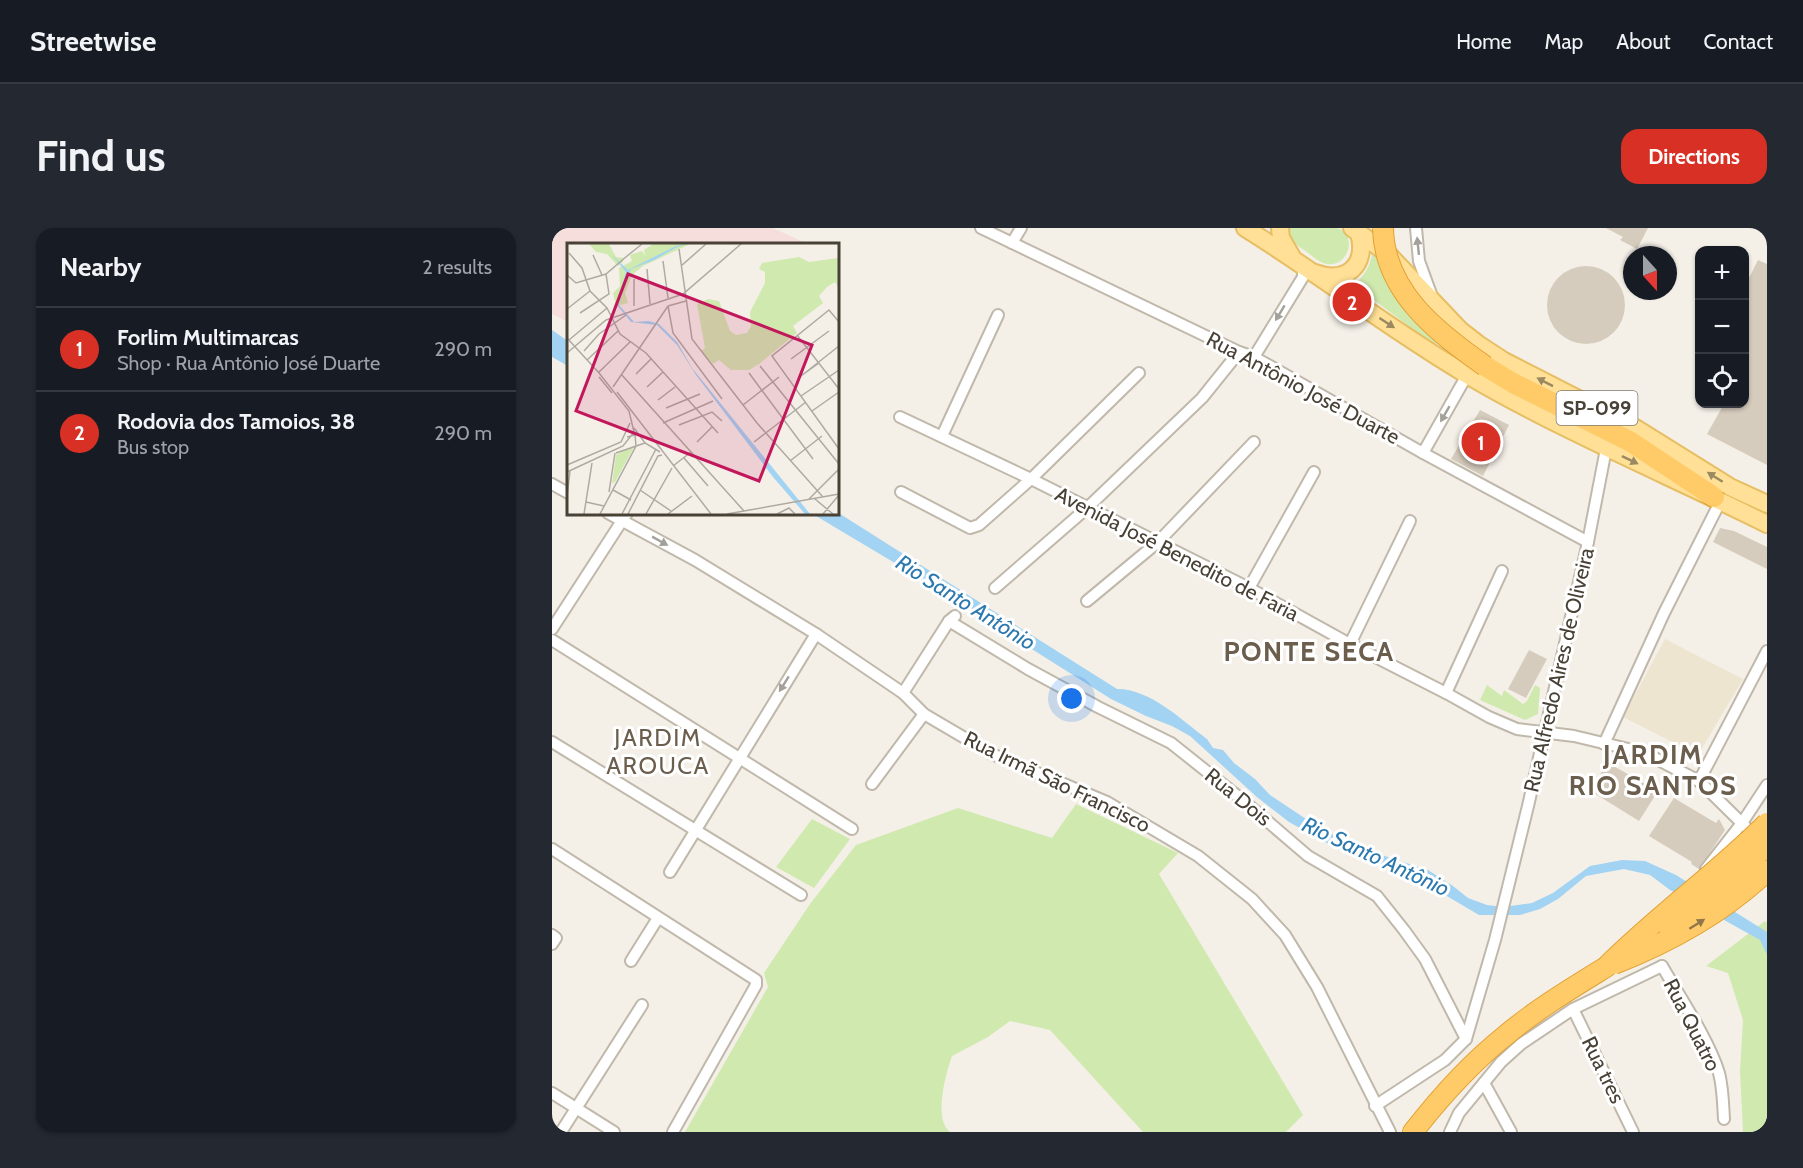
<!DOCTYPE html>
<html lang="en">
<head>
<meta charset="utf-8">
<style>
	:root { --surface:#171b24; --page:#242831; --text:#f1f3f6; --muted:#9ea1a6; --line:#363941; --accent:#d93025 }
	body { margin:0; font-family:Cabin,sans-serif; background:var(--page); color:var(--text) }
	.controls { position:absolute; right:18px; top:18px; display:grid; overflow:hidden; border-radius:12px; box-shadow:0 2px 4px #0004 }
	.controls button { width:54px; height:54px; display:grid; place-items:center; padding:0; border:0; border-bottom:2px solid var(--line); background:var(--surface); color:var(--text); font:30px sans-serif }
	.compass { position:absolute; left:1071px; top:18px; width:54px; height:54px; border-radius:50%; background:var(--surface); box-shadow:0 2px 4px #0004; rotate:159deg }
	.you { position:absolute; left:520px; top:471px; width:21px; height:21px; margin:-15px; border:4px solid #fff; border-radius:50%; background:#1a73e8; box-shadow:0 0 0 9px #1a73e833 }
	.badge { display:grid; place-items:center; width:39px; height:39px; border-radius:50%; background:var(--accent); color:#fff; font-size:20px; font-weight:700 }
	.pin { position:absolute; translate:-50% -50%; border:3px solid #fff; box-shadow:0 2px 6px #0006 }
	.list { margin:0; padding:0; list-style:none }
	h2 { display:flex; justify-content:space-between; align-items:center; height:78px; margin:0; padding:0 24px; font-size:26px }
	h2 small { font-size:20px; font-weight:400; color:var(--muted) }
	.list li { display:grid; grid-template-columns:39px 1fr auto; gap:18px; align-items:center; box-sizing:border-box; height:84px; padding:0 24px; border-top:2px solid var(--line) }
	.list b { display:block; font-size:22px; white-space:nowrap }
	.list p { margin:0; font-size:20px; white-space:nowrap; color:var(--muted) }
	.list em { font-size:20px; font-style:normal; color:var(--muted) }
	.icon { flex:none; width:33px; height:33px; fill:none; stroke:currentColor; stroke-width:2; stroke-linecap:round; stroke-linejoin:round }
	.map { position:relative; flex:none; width:1215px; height:904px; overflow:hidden; border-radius:18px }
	header { display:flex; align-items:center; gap:36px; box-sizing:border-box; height:84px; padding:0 30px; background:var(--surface); border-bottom:2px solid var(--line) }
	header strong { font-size:28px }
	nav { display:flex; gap:33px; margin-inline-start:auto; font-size:21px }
	.intro { display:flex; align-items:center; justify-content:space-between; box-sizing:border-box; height:144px; padding:0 36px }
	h1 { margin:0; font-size:42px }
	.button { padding:15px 27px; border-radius:18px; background:var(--accent); color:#fff; font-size:21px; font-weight:700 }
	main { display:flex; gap:36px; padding:0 36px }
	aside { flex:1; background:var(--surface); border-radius:18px; box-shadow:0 2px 4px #0004 }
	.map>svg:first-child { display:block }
</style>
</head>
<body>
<header>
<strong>Streetwise</strong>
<nav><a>Home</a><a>Map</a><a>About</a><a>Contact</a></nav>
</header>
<div class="intro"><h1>Find us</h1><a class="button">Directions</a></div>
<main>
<aside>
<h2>Nearby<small>2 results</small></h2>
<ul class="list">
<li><span class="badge">1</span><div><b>Forlim Multimarcas</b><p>Shop · Rua Antônio José Duarte</p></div><em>290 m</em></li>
<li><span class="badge">2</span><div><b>Rodovia dos Tamoios, 38</b><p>Bus stop</p></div><em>290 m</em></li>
</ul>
</aside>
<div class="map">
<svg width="1215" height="904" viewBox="0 0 1215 904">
	<rect width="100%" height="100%" fill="#f4f0e8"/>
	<polygon fill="#eee5d1" points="1113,411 1191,451 1146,527 1071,489"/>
	<polygon fill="#f5dedb" points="0,0 221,0 256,16 16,16 16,94 0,86"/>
	<g fill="#d0e9af">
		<path d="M738 0C751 0 773 0 785 0 806 5 797 40 775 36 767 35 758 26 752 22 743 16 738 12 738 0Z"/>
		<path d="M820 27 829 32 848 74 860 91 884 114 886 120 802 57C812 48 817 40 820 27Z"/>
		<polygon points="935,457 950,468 952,462 971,476 975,473 983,457 988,460 986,486 973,492 928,472"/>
		<path d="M524 576 626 625 607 646 751 887 734 904H591L498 802 458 793 436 809 400 828C394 845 381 891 398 904H133L216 759 212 745 258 676 304 617 406 580 500 610Z"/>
		<polygon points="260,591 298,611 262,660 224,639"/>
		<polygon points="1213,693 1215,695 1215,904 1191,904 1188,843 1191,792 1176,745 1154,738"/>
	</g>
	<g fill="#a3d3f2">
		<polygon points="0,102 16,113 16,138 0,129"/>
		<path d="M285 284 565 461C599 461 629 492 655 511L661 520 671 522 682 535 703 551 718 567 754 591 778 605 811 621 876 642 901 658 916 670 935 677 952 679 980 675 1001 665 1038 638 1070 632 1093 633 1124 647 1215 704V727L1208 712 1118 662 1098 647 1072 641 1034 648 1006 671 988 681 968 687H927L849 641 829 637 784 620 737 594 706 570 638 508 620 498 594 488 559 471 467 413 425 384 259 285Z"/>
	</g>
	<g fill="#d6ccbd">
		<polygon points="1054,0 1096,0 1085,21 1068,12 1071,9"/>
		<polygon points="1206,32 1215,36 1215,237 1155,206 1172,176 1192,176 1192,60"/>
		<circle cx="1034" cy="77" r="39"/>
		<polygon points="928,182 957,197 931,248 899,231"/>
		<polygon points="1168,300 1182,303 1215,319 1215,341 1161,314"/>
		<polygon points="977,422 995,431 974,470 956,461"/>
		<polygon points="1056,535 1106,563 1087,593 1037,562"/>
		<polygon points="1122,570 1164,595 1167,591 1173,602 1147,641 1139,636 1140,634 1097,608"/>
	</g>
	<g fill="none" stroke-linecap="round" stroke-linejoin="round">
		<defs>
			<g id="street">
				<polyline points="429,0 687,124 702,129 871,225 1036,314"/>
				<polyline points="864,0 867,33 879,66"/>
				<polyline points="460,15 469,0"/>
				<polyline points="702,129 751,49 751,40"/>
				<polyline points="348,189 479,251 697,360 798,416 894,465 937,489 965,501 1022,508 1093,525 1147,553 1204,609"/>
				<polyline points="390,208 446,87"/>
				<polyline points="871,225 915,147"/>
				<polyline points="0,256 16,265"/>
				<polyline points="349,264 418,300 427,297 479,251 587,145"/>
				<polyline points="56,285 143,332 264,406 351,465 372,486 440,526 555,574 646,628 700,671 733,707 765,759 838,904"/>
				<polyline points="443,360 535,280 650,170 687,124"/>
				<polyline points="697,360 762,244"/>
				<polyline points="535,373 606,314 702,214"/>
				<polyline points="397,393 476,441 546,479 619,515 693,574 756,628 825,668 852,702 873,731 914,811"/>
				<polyline points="0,401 75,285"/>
				<polyline points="0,412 300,601"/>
				<polyline points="798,416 858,293"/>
				<polyline points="351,465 397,393 403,388"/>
				<polyline points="894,465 950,343"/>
				<polyline points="0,514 249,667"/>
				<polyline points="1052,516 1112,385 1169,272"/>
				<polyline points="1147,553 1215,423"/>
				<polyline points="320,556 372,486"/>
				<polyline points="0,621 204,752 204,757 121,904"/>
				<polyline points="1154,641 1190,595 1215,557"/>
				<polyline points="118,644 264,406"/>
				<polyline points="0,707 4,710 0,716"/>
				<polyline points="79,733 106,690"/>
				<path d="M1110 738C1128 769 1157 812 1167 845 1171 860 1171 876 1172 891"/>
				<polyline points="1021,781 1081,904"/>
				<polyline points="932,855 959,904"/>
				<polyline points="0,865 62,904"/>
				<polyline points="823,878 893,832 914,811 943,712 976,578 1036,314 1054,221"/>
				<polyline points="9,904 90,777"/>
				<polyline points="898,904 907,885 949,834 969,816 1021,781 1110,738"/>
			</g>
			<g id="primary">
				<path d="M693 0C769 47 840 103 917 148 1013 204 1116 247 1215 296"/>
				<polyline points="728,0 729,10 740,29"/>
				<polyline points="800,0 836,26 908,102 926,116 952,133 1085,201 1178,259 1215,276"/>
				<path d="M763 45C794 56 816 38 807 5"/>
			</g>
			<g id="highway">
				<polyline points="933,138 961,155 1079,214 1162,269"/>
				<path d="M861 904C889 868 919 835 954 807 985 781 1020 760 1054 739"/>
			</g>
		</defs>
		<use href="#street" stroke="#c0b8aa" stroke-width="14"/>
		<use href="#primary" stroke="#e7be63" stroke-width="20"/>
		<use href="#highway" stroke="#e1a034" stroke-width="22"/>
		<use href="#street" stroke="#fff" stroke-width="10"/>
		<use href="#primary" stroke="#ffe096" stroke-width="16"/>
		<use href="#highway" stroke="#ffcb68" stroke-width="20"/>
		<defs>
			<g id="highway-bridge">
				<path d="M831 0C832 64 886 105 933 138"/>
				<polyline points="1116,698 1164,664 1215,618"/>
				<path d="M1062 736C1118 714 1171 685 1215 643"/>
				<path d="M1054 739C1105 688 1164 646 1215 595"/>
			</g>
		</defs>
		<use href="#highway-bridge" stroke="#e1a034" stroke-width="22" stroke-linecap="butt"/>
		<use href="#highway-bridge" stroke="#ffcb68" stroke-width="20"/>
	</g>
	<defs><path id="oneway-solid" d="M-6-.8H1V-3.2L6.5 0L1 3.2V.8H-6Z" transform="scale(1.5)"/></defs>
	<g fill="#a4a09a">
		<use href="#oneway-solid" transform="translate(866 18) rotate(-96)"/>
		<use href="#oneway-solid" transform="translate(728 85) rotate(121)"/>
		<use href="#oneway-solid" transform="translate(893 186) rotate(120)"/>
		<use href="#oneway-solid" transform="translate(108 313) rotate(29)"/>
		<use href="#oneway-solid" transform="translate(232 456) rotate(122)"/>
	</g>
	<g fill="#9a8961">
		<use href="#oneway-solid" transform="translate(835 95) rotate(33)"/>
		<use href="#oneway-solid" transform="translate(993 154) rotate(-153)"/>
		<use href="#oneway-solid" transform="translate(1078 232) rotate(26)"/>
		<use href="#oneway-solid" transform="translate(1163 249) rotate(-148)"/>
	</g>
	<use fill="#91784a" href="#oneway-solid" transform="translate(1145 696) rotate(-32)"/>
	<g text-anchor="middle" stroke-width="6" stroke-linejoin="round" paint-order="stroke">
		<rect fill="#fff" stroke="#7f7a72" stroke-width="1.5" x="1004.5" y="163" width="81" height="34" rx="4.5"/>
		<g font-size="20" font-weight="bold" fill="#484136">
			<text x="1045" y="187">SP-099</text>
		</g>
		<g font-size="21" fill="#484136" stroke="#fff">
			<text transform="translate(751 160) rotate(28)" y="7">Rua Antônio José Duarte</text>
			<text transform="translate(625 326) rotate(27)" y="7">Avenida José Benedito de Faria</text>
			<text transform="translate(1007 442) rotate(-77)" y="7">Rua Alfredo Aires de Oliveira</text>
			<text transform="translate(505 554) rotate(26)" y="7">Rua Irmã São Francisco</text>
			<text transform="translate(686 569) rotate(39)" y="7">Rua Dois</text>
			<text transform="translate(1140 797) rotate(63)" y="7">Rua Quatro</text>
			<text transform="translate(1051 842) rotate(64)" y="7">Rua tres</text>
		</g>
		<g font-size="22" font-style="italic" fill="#2b79af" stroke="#fff">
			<text transform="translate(414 374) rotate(32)" y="8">Rio Santo Antônio</text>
			<text transform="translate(824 628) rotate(25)" y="8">Rio Santo Antônio</text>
		</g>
		<g font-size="24" letter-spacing="1.5" fill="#6b5e4d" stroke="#fff">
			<text x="106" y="518">JARDIM<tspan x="106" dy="28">AROUCA</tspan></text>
		</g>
		<g font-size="27" font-weight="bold" letter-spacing="1.5" fill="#6b5e4d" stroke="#fff">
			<text x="757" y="433">PONTE SECA</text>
			<text x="1101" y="536">JARDIM<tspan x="1101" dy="31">RIO SANTOS</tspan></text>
		</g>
	</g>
	<g transform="translate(15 15)">
		<rect width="272" height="272" fill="#f4f0e8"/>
		<path d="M22 1H42L49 14 57 15 56 19 51 23 40 11 29 9ZM86 1H123L76 23 65 32 58 50 61 60 49 63 46 50 53 43 52 25 65 18 63 12 75 8 78 13 77 7ZM232 14 242 19 271 15V44L268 39 260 44 252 53 256 60 226 83 230 90 192 121 182 127H164L152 117 146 121 134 108 138 105 130 61 141 56 152 58 163 88 169 92 180 90 184 83 183 69 198 40V29L192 26 195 20ZM68 202 48 239 45 240 49 212Z" fill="#d0e9af"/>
		<path d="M121 1 110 4 87 17 64 26 51 61 67 79 82 78 92 81 110 99 125 125 243 271H238L206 234 129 132 110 102 90 82 64 79 49 61 59 29 45 12 61 27 109 3Z" fill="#a3d3f2"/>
		<path fill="none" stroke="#afaaa1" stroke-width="1.5" d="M112 6 125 96 190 180 256 254M2 10 15 25 23 48 40 65 53 91 79 110 151 190M26 12 35 32M60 13 75 1M96 18 101 55M114 23 139 1M80 26 83 61M0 32 9 40 39 31 60 13M67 36V63M101 63 106 90 155 156M101 63 119 58M0 66 23 48M13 70 42 51 39 31M272 79 262 67 205 113 272 206M230 92 272 146M0 95 33 131M2 97 40 65M17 108 32 91 59 72M0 110 39 77 116 51 174 1M224 116 262 88M20 117 51 88M252 120 234 133 272 103M193 123 272 221M32 129 63 99M182 130 246 216M54 131 177 268M69 131 84 116M32 134 45 150M46 144 101 63M80 144 96 129M50 149 144 271M234 153 272 127M91 157 108 144M176 162 212 134M99 165 133 151M245 168 272 149M96 180 146 158M112 182 145 169 155 178M67 185 78 200 93 209M130 199 145 184M187 199 239 159M49 210 78 200M117 215 141 243M223 218 255 193M0 222 54 199 63 180M106 223 124 209M0 229 56 203 67 189 62 168 32 130M46 247 64 257M73 247 104 268M42 249 48 210M0 253 3 228M242 256 272 226M248 256 266 271M19 259 37 263M17 271 25 220M33 271 69 203 68 192 60 194M55 271 89 206M61 271 91 213 95 212M79 271 105 225M101 271 125 253M160 271 272 251M210 271 222 265 228 271M256 271 272 252"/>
		<path fill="#c2185b" fill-opacity="0.15" stroke="#c2185b" stroke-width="3" d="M61 31 245 102 192 238 9 168Z"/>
		<rect width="272" height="272" fill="none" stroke="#484136" stroke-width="3"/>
	</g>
</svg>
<div class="controls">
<button>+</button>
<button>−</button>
<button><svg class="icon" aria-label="locate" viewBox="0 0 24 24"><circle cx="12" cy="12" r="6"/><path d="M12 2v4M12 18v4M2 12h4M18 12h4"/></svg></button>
</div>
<svg class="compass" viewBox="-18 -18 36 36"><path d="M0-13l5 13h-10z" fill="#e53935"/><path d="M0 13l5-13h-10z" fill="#9ea1a6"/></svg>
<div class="you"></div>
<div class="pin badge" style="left:929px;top:214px">1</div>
<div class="pin badge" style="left:800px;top:74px">2</div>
</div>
</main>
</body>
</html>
